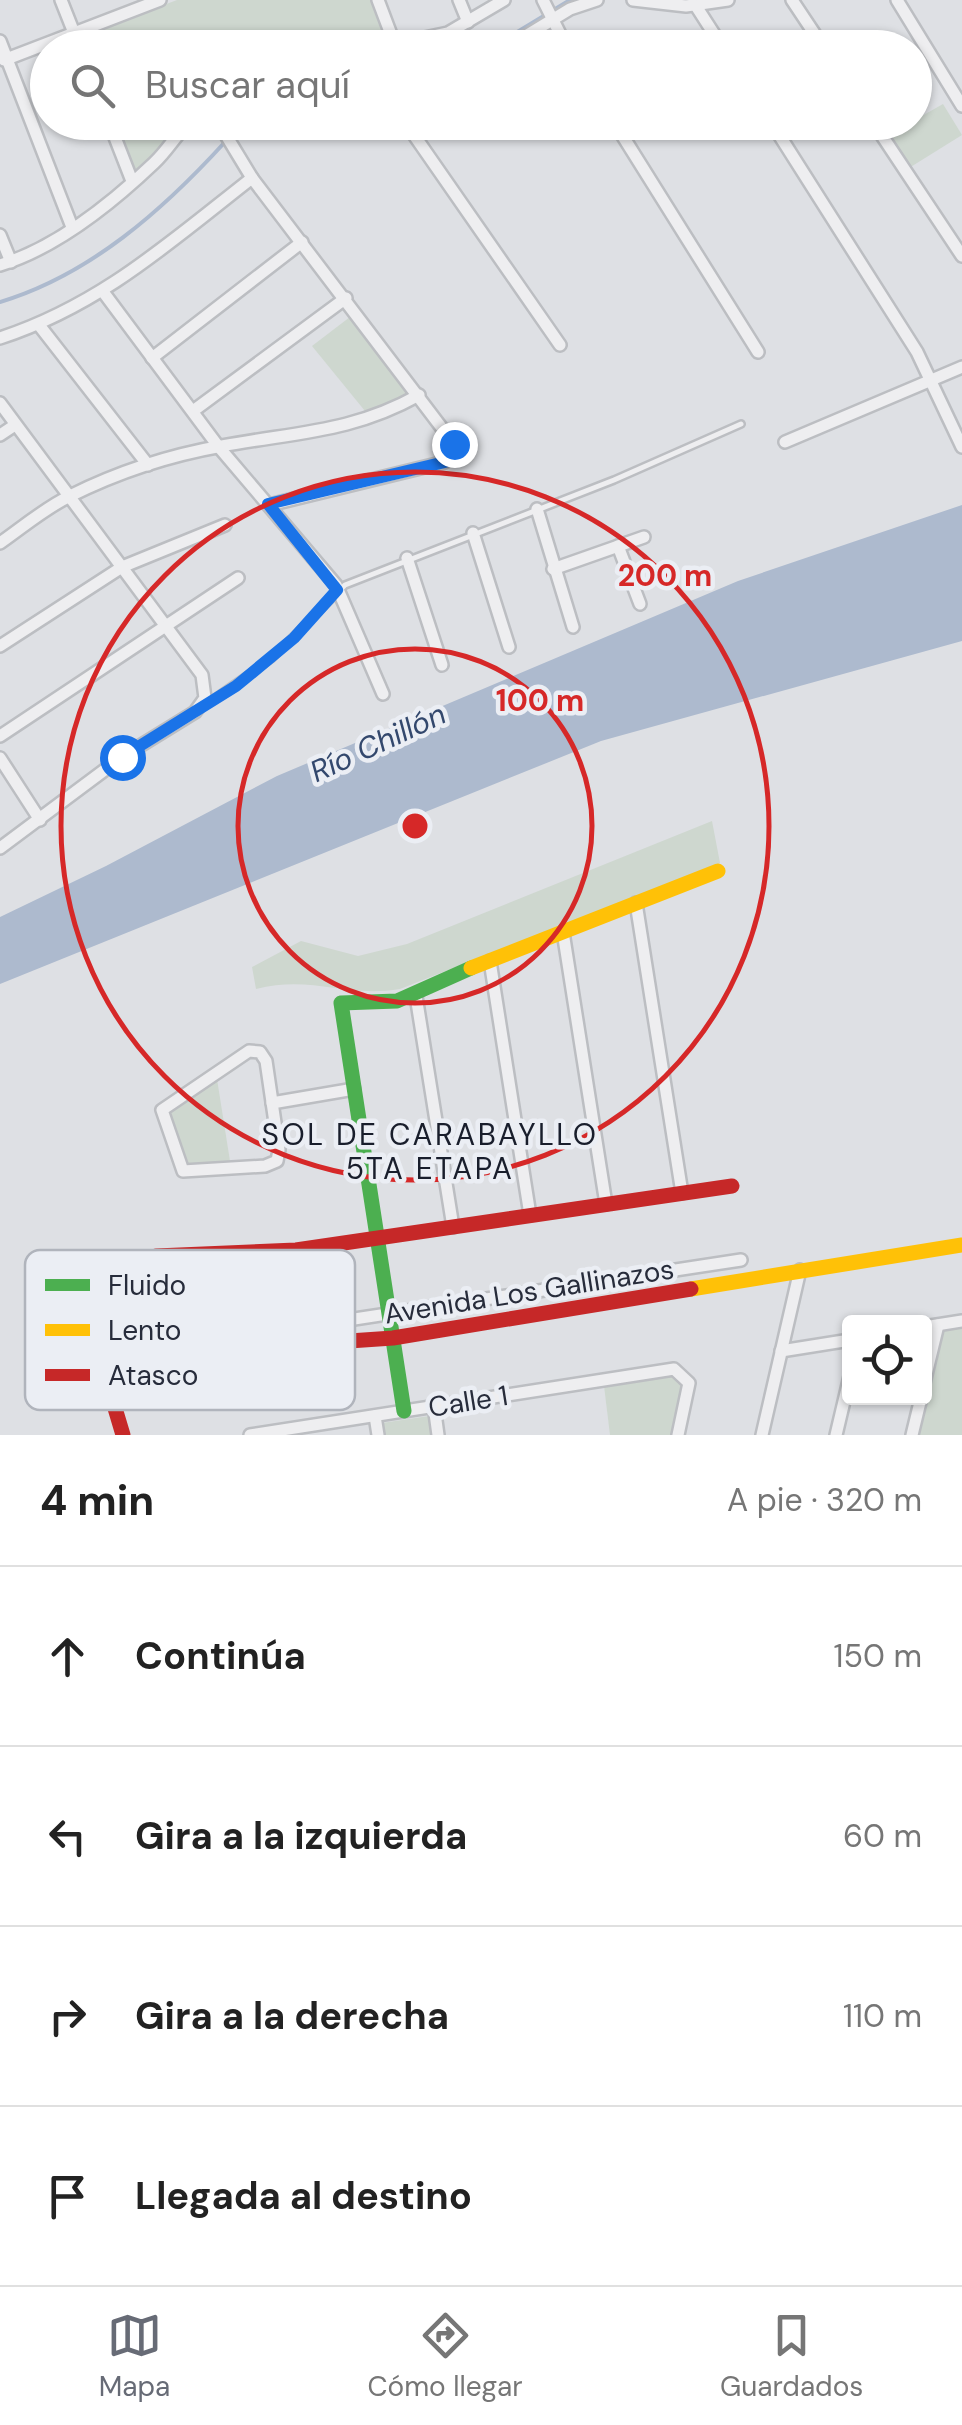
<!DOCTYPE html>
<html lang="es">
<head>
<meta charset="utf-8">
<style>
	:root { --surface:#fff; --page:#f2f2f2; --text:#222; --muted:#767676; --line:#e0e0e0; --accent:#676b76 }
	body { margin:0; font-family:"DM Sans",sans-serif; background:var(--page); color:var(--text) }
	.controls { position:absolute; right:30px; bottom:30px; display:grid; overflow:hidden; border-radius:10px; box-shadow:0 2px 8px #0004 }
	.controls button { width:90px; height:90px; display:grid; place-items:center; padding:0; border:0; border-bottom:2px solid var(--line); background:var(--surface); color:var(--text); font:50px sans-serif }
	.stop { position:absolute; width:30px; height:30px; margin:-22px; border:8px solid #1a73e8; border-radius:50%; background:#fff }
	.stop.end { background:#1a73e8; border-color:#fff; box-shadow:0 2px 10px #0008 }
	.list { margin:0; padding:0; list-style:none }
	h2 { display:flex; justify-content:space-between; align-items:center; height:130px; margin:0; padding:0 40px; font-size:42px }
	h2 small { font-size:32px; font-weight:400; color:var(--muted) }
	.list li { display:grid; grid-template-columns:65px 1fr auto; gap:30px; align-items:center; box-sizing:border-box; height:180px; padding:0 40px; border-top:2px solid var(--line) }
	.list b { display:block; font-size:38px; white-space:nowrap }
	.list em { font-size:32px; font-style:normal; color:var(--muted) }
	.icon { flex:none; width:55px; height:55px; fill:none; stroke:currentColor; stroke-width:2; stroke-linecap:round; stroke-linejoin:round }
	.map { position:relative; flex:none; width:962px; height:1435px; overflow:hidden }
	.search { position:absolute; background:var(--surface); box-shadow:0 2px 8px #0004; left:30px; right:30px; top:30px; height:110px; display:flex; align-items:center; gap:25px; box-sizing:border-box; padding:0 35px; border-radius:55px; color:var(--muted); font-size:38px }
	.sheet { height:850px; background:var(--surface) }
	nav { display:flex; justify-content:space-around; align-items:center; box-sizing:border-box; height:140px; border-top:2px solid var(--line); background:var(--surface); font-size:28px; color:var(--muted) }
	nav a { display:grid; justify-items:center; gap:5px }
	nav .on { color:var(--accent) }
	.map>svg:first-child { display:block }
</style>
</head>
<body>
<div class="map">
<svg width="962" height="1435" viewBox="0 0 962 1435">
	<rect width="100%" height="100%" fill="#dee0e4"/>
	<g fill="#ced7cf">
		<polygon points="177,0 373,0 388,38 345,48 84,48 80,37"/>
		<polygon points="943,104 962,135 909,168 890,134"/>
		<polygon points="114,123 178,123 155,154 134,172"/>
		<polygon points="350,317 410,391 388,406 365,411 312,346"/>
		<path d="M712 821 720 863 400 989C345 998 312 975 256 989L252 967 301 941 358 956 407 944Z"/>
		<polygon points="217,1079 230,1161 187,1165 169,1113"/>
		<polygon points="962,1328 962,1435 919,1435 943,1331"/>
		<polygon points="676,1376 682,1382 672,1435 610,1435 604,1386"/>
		<polygon points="429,1416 432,1435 384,1435 382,1423"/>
	</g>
	<polygon fill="#adbace" points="962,505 962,641 601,741 0,984 0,917 106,866 277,776 738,581"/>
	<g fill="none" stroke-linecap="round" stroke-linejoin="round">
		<g stroke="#adbace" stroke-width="4">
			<polyline points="491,48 570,0"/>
			<polyline points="232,135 246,122"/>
			<path d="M0 302C90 275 163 210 225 142"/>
		</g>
		<defs>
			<polyline id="lane" points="206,704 271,659 345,585 614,480 741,424"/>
			<g id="street">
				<polyline points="61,0 80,48"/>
				<polyline points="378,0 395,45"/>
				<polyline points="459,0 468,22"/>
				<polyline points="543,0 567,48"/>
				<polyline points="633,0 686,6 728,0"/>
				<polyline points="792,0 824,48"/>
				<polyline points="897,0 962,106"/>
				<polyline points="696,6 723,48"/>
				<polyline points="0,41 72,227"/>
				<polyline points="377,48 448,33 504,0"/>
				<polyline points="506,48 570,9 597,0"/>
				<polyline points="4,60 160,0"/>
				<polyline points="109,122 132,181"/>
				<polyline points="218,122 252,178 454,444 445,462 269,505"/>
				<polyline points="405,122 560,345"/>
				<polyline points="614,122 758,352"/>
				<polyline points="771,122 917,352 962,447"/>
				<polyline points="873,122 962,256"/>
				<polyline points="0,235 11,262"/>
				<path d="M0 265C56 248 112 203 154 163 167 151 176 135 189 122"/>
				<polyline points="104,293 218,446 336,585 383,694"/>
				<polyline points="39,325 148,465"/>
				<path d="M0 338C101 305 170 242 252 178"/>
				<polyline points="152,358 302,242"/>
				<polyline points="0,403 202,675 205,698 195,712 122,757 0,848"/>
				<polyline points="193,411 346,298"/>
				<polyline points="0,435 15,425"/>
				<polyline points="785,442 962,367"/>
				<polyline points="537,509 573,627"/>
				<polyline points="473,533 509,647"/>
				<path d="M0 543C23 527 45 508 70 496 116 473 171 455 222 446 295 432 351 433 419 395"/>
				<polyline points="618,546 640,604"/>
				<polyline points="407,558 442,665"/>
				<polyline points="553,569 644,537"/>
				<polyline points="0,646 122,567 225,525"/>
				<polyline points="0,736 238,578"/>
				<polyline points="0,758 40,820"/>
				<polyline points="636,903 682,1193"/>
				<polyline points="563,932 606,1204"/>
				<polyline points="490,961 530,1215"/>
				<polyline points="416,996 453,1227"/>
				<polygon points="249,1051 260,1052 266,1061 279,1150 277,1161 265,1166 183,1171 162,1110"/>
				<polyline points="272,1103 354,1089"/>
				<polyline points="924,1327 962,1321"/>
				<polyline points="97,1333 315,1325 741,1260"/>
				<polyline points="781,1351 850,1340"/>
				<polyline points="924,1383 938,1325"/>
				<polyline points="434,1406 438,1435"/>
				<polyline points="375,1416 378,1435"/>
				<polyline points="250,1435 674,1369 689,1383 678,1435"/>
				<polyline points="762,1435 800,1270"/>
				<polyline points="836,1435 850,1376"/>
				<polyline points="912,1435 921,1398"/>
			</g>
		</defs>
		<use href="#lane" stroke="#bcbec2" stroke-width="10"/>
		<use href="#street" stroke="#bcbec2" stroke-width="16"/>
		<use href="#lane" stroke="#eeeef0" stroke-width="5"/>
		<use href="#street" stroke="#eeeef0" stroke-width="11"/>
		<polyline stroke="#4caf50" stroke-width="15" points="404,1411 341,1003 397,1001 471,968"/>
		<g stroke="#ffc107" stroke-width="15">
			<polyline points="471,968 718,871"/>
			<polyline points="691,1289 962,1245"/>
		</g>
		<g stroke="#c62828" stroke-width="15">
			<polyline points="100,1358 393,1338 691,1289"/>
			<polyline points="123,1435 100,1358 93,1293 101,1282 156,1256 296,1250 732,1186"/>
		</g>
	</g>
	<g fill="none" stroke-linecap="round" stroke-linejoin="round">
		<polyline stroke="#1a73e8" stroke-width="12" points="122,757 236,686 294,638 337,590 268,504 445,462 454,444"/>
	</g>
	<g fill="none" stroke="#d62828" stroke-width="5">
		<circle cx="415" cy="826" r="177"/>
		<circle cx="415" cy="826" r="354"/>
	</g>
	<g text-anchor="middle" stroke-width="9" stroke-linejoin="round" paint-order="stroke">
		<g font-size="28" fill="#272c3b" stroke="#ebeef4">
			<text transform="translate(529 1291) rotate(-9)" y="10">Avenida Los Gallinazos</text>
			<text transform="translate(468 1401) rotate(-9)" y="10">Calle 1</text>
		</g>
		<g font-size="30" font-style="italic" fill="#33486d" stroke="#ebeef4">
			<text transform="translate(378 743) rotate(-25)" y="10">Río Chillón</text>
		</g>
		<g font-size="30" letter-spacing="2.5" fill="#191e2c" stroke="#ebeef4">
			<text x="430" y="1145">SOL DE CARABAYLLO<tspan x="430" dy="34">5TA ETAPA</tspan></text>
		</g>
	</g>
	<rect x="25" y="1250" width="330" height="160" rx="15" fill="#ebeef4" stroke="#b0b4bc" stroke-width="2.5"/>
	<rect x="45" y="1279" width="45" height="12" fill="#4caf50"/>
	<rect x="45" y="1324" width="45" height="12" fill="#ffc107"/>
	<rect x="45" y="1369" width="45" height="12" fill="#c62828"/>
	<g font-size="28" fill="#272c3b">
		<text x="108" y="1295">Fluido</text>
		<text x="108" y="1340">Lento</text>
		<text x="108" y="1385">Atasco</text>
	</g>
	<circle cx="415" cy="826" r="15" fill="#d62828" stroke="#ebeef4" stroke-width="5"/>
	<g font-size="30" text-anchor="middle" font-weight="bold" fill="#d62828" stroke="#ebeef4" stroke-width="9" stroke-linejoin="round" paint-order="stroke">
		<text x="665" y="586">200 m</text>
		<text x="540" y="711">100 m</text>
	</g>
</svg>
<div class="controls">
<button><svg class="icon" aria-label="locate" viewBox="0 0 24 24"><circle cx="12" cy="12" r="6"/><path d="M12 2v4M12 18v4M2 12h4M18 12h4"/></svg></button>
</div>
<div class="stop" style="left:122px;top:757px"></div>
<div class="stop end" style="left:454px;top:444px"></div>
<div class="search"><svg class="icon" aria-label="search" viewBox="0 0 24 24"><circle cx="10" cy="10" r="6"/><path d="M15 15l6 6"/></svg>Buscar aquí</div>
</div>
<section class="sheet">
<h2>4 min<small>A pie · 320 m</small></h2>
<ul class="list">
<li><svg class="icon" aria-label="ahead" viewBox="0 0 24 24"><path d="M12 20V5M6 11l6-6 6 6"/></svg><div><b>Continúa</b></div><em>150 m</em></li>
<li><svg class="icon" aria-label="left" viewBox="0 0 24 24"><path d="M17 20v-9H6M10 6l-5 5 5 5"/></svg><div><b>Gira a la izquierda</b></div><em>60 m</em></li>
<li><svg class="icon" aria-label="right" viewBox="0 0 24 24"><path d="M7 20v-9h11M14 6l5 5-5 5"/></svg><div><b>Gira a la derecha</b></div><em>110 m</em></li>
<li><svg class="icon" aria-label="arrive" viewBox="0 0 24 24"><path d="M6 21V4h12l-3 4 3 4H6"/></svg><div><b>Llegada al destino</b></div></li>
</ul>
</section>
<nav>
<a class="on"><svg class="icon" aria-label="map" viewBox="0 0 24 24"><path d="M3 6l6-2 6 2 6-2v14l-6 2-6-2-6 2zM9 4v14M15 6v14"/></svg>Mapa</a>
<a><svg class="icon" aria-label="directions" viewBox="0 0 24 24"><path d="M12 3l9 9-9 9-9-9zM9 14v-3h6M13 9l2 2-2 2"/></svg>Cómo llegar</a>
<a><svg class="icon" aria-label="saved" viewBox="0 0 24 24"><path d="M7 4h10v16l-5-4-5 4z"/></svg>Guardados</a>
</nav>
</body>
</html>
